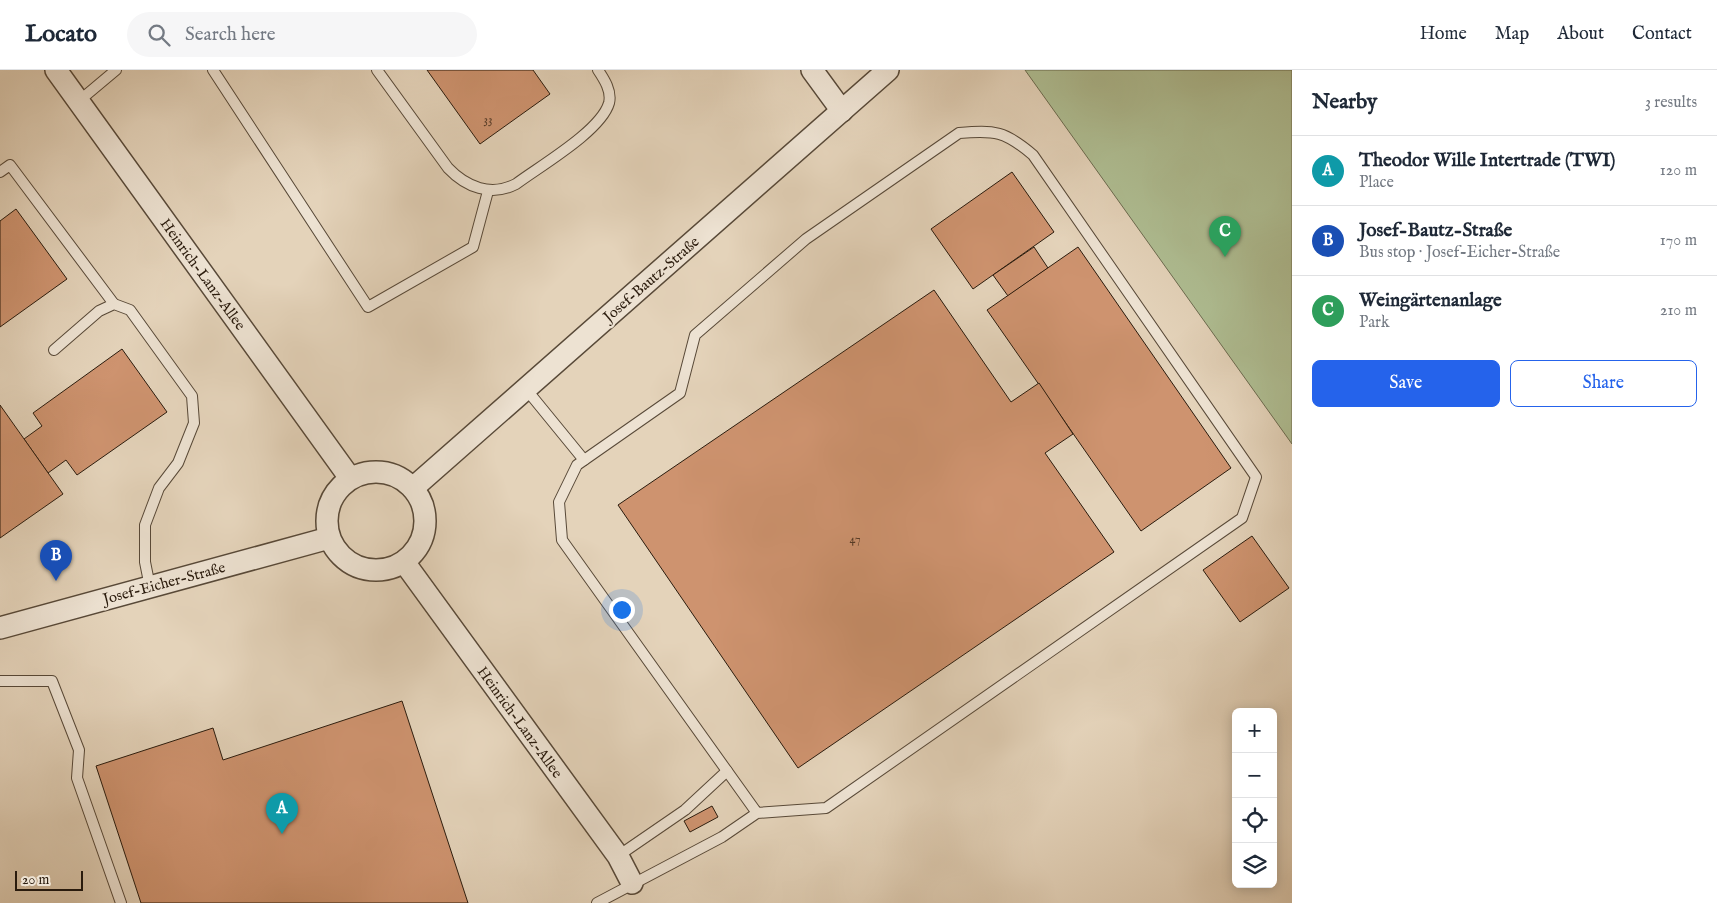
<!DOCTYPE html>
<html lang="en">
<head>
<meta charset="utf-8">
<style>
	:root { --surface:#fff; --page:#f6f6f7; --text:#1f2937; --muted:#747a83; --line:#e0e1e3; --accent:#2563eb }
	body { margin:0; font-family:"IM FELL English",serif; background:var(--page); color:var(--text) }
	.controls { position:absolute; right:15px; bottom:15px; display:grid; overflow:hidden; border-radius:8px; box-shadow:0 2px 12px #0003 }
	.controls button { width:45px; height:45px; display:grid; place-items:center; padding:0; border:0; border-bottom:1px solid var(--line); background:var(--surface); color:var(--text); font:25px sans-serif }
	.scale { position:absolute; left:15px; bottom:12px; width:68px; box-sizing:border-box; padding-left:5px; border:2px solid #2a1b0d; border-top:0; font-size:14px; line-height:18px; white-space:nowrap; color:#2a1b0d; -webkit-text-stroke:4px #ede2d2; paint-order:stroke }
	.you { position:absolute; left:621px; top:539px; width:18px; height:18px; margin:-12px; border:4px solid #fff; border-radius:50%; background:#1a73e8; box-shadow:0 0 0 8px #1a73e833 }
	.badge { display:grid; place-items:center; width:32px; height:32px; border-radius:50%; background:var(--accent); color:#fff; font-size:16px; font-weight:700 }
	.pin { position:absolute; translate:-50% -41px; filter:drop-shadow(0 1px 2px #0008) }
	.pin::after { content:''; position:absolute; top:26px; width:18px; height:15px; background:inherit; clip-path:polygon(0 0,100% 0,50% 100%) }
	.list { margin:0; padding:0; list-style:none }
	h2 { display:flex; justify-content:space-between; align-items:center; height:65px; margin:0; padding:0 20px; font-size:21px }
	h2 small { font-size:16px; font-weight:400; color:var(--muted) }
	.list li { display:grid; grid-template-columns:32px 1fr auto; gap:15px; align-items:center; box-sizing:border-box; height:70px; padding:0 20px; border-top:1px solid var(--line) }
	.list b { display:block; font-size:19px; white-space:nowrap }
	.list p { margin:0; font-size:16px; white-space:nowrap; color:var(--muted) }
	.list em { font-size:16px; font-style:normal; color:var(--muted) }
	.actions { display:flex; gap:10px; padding:15px 20px }
	.actions a { flex:1; padding:11px 0; border:1px solid var(--accent); border-radius:8px; text-align:center; font-size:18px; color:var(--accent) }
	.actions .main { background:var(--accent); color:#fff }
	.icon { flex:none; width:28px; height:28px; fill:none; stroke:currentColor; stroke-width:2; stroke-linecap:round; stroke-linejoin:round }
	.map { position:relative; flex:none; width:1292px; height:833px; overflow:hidden }
	header { display:flex; align-items:center; gap:30px; box-sizing:border-box; height:70px; padding:0 25px; background:var(--surface); border-bottom:1px solid var(--line) }
	header strong { font-size:24px }
	nav { display:flex; gap:28px; margin-inline-start:auto; font-size:18px }
	.search { width:350px; height:45px; background:var(--page); display:flex; align-items:center; gap:12px; box-sizing:border-box; padding:0 18px; border-radius:28px; color:var(--muted); font-size:19px }
	main { display:flex }
	aside { flex:1; background:var(--surface) }
	.map>svg:first-child { display:block }
</style>
</head>
<body>
<header>
<strong>Locato</strong>
<div class="search"><svg class="icon" aria-label="search" viewBox="0 0 24 24"><circle cx="10" cy="10" r="6"/><path d="M15 15l6 6"/></svg>Search here</div>
<nav><a>Home</a><a>Map</a><a>About</a><a>Contact</a></nav>
</header>
<main>
<div class="map">
<svg width="1292" height="833" viewBox="0 0 1292 833">
	<rect width="100%" height="100%" fill="#e4d3ba"/>
	<filter id="stains"><feTurbulence type="fractalNoise" baseFrequency=".004" numOctaves="4"/><feColorMatrix values="0 0 0 0 .2 0 0 0 0 .09 0 0 0 0 .02 0 0 0 .5 -.17"/></filter>
	<radialGradient id="worn" r=".72"><stop offset=".6" stop-color="#630" stop-opacity="0"/><stop offset="1" stop-color="#630" stop-opacity=".3"/></radialGradient>
	<polygon fill="#afbe93" stroke="#6c6c50" points="1025,0 1292,0 1292,374"/>
	<g fill="#ce936f" stroke="#2a1b0d">
		<polygon points="427,0 533,0 550,24 480,74"/>
		<polygon points="1012,102 1054,162 973,219 931,159"/>
		<polygon points="16,139 67,209 0,257 0,151"/>
		<polygon points="1034,177 1048,198 1008,226 993,205"/>
		<polygon points="1078,177 1231,398 1141,461 987,240"/>
		<polygon points="934,220 1011,332 1039,313 1073,364 1045,383 1114,482 798,698 618,435"/>
		<polygon points="122,279 167,342 77,405 66,390 48,403 24,369 42,356 33,343"/>
		<polygon points="0,335 63,424 0,468"/>
		<polygon points="1252,466 1289,518 1240,552 1203,500"/>
		<polygon points="402,631 468,833 141,833 96,696 213,658 223,690"/>
		<polygon points="712,736 718,747 690,762 684,751"/>
	</g>
	<g fill="none" stroke-linecap="round" stroke-linejoin="round">
		<defs>
			<g id="lane">
				<polyline points="213,0 368,237 473,177 488,121"/>
				<path d="M377 0 448 98C466 117 491 127 516 114 540 96 601 61 609 33 612 21 604 9 598 0"/>
				<polyline points="79,31 116,0"/>
				<polyline points="0,102 10,95 114,234"/>
				<polyline points="54,280 99,241 114,234 130,240 192,326 194,353 178,393 159,418 145,455 145,492 150,517"/>
				<polyline points="526,319 584,390"/>
				<polyline points="0,611 52,611 79,680 77,708 121,833"/>
				<polyline points="618,786 685,740 727,701"/>
				<path d="M597 833 722 767 757 743 826 738 1242 448 1256 407 1033 85C1005 61 995 60 959 63L806 169 695 265 680 323 577 395 559 432 562 470 757 743"/>
			</g>
			<g id="street">
				<polyline points="56,0 350,408"/>
				<polyline points="812,0 842,41"/>
				<circle cx="376" cy="451" r="49"/>
				<polyline points="413,418 888,0"/>
				<polyline points="404,492 618,786 632,813"/>
				<polyline points="0,558 329,468"/>
			</g>
		</defs>
		<use href="#lane" stroke="#584938" stroke-width="12"/>
		<use href="#street" stroke="#584938" stroke-width="24"/>
		<use href="#lane" stroke="#ede2d2" stroke-width="10"/>
		<use href="#street" stroke="#ede2d2" stroke-width="21"/>
	</g>
	<g text-anchor="middle" stroke-width="4.5" stroke-linejoin="round" paint-order="stroke">
		<g font-size="12" fill="#533926">
			<text x="488" y="53">33</text>
			<text x="855" y="473">47</text>
		</g>
		<g font-size="15" fill="#2a1b0d" stroke="#ede2d2">
			<text transform="translate(203 204) rotate(54)" y="5">Heinrich-Lanz-Allee</text>
			<text transform="translate(651 209) rotate(-41)" y="5">Josef-Bautz-Straße</text>
			<text transform="translate(164 513) rotate(-15)" y="5">Josef-Eicher-Straße</text>
			<text transform="translate(520 652) rotate(54)" y="5">Heinrich-Lanz-Allee</text>
		</g>
	</g>
	<rect width="100%" height="100%" filter="url(#stains)"/>
	<rect width="100%" height="100%" fill="url(#worn)"/>
</svg>
<div class="controls">
<button>+</button>
<button>−</button>
<button><svg class="icon" aria-label="locate" viewBox="0 0 24 24"><circle cx="12" cy="12" r="6"/><path d="M12 2v4M12 18v4M2 12h4M18 12h4"/></svg></button>
<button><svg class="icon" aria-label="layers" viewBox="0 0 24 24"><path d="M12 4l9 5-9 5-9-5zM3 14l9 5 9-5"/></svg></button>
</div>
<div class="scale">20 m</div>
<div class="you"></div>
<div class="pin badge" style="left:282px;top:764px;background:#0f9aa8">A</div>
<div class="pin badge" style="left:56px;top:511px;background:#1a4fb4">B</div>
<div class="pin badge" style="left:1225px;top:187px;background:#2e9e5b">C</div>
</div>
<aside>
<h2>Nearby<small>3 results</small></h2>
<ul class="list">
<li><span class="badge" style="background:#0f9aa8">A</span><div><b>Theodor Wille Intertrade (TWI)</b><p>Place</p></div><em>120 m</em></li>
<li><span class="badge" style="background:#1a4fb4">B</span><div><b>Josef-Bautz-Straße</b><p>Bus stop · Josef-Eicher-Straße</p></div><em>170 m</em></li>
<li><span class="badge" style="background:#2e9e5b">C</span><div><b>Weingärtenanlage</b><p>Park</p></div><em>210 m</em></li>
</ul>
<div class="actions"><a class="main">Save</a><a>Share</a></div>
</aside>
</main>
</body>
</html>
